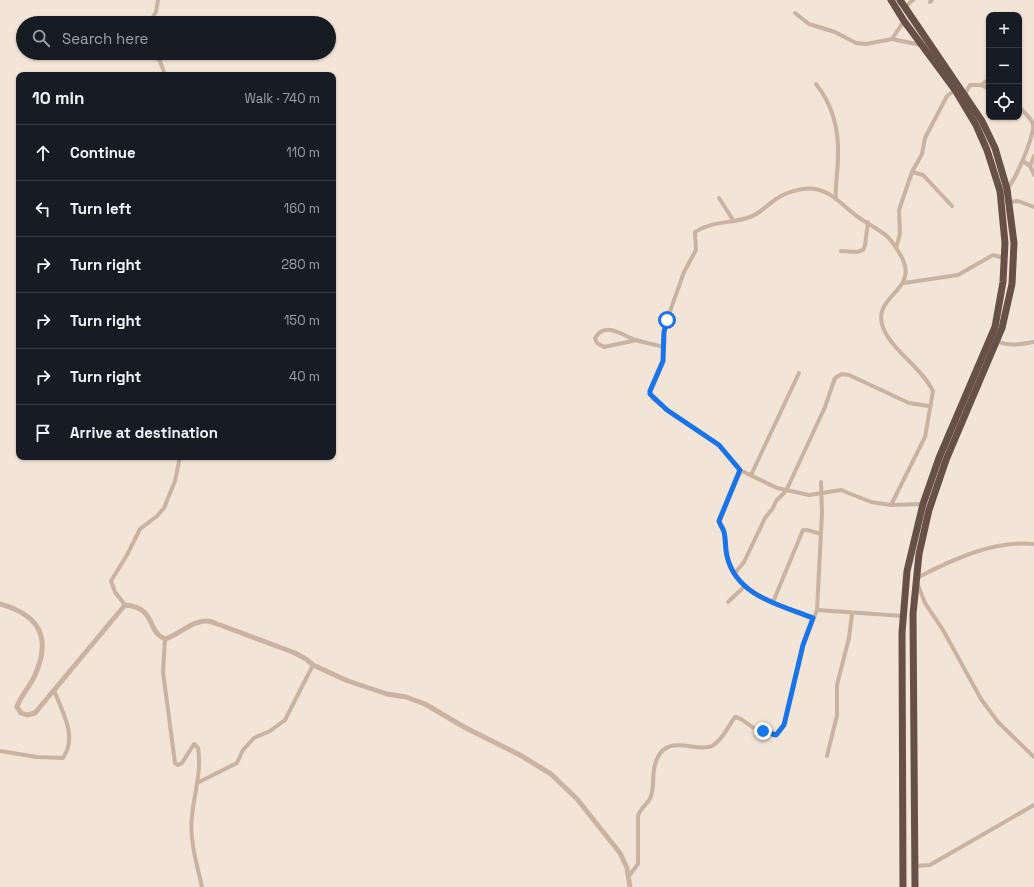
<!DOCTYPE html>
<html lang="en">
<head>
<meta charset="utf-8">
<style>
	:root { --surface:#171b24; --page:#20242c; --text:#f1f3f6; --muted:#9ea1a6; --line:#363941 }
	body { margin:0; font-family:"Space Grotesk",sans-serif; background:var(--page); color:var(--text) }
	.controls { position:absolute; right:12px; top:12px; display:grid; overflow:hidden; border-radius:8px; box-shadow:0 1px 3px #0004 }
	.controls button { width:36px; height:36px; display:grid; place-items:center; padding:0; border:0; border-bottom:1px solid var(--line); background:var(--surface); color:var(--text); font:20px sans-serif }
	.stop { position:absolute; width:12px; height:12px; margin:-9px; border:3px solid #1a73e8; border-radius:50%; background:#fff }
	.stop.end { background:#1a73e8; border-color:#fff; box-shadow:0 1px 4px #0008 }
	.list { margin:0; padding:0; list-style:none }
	h2 { display:flex; justify-content:space-between; align-items:center; height:52px; margin:0; padding:0 16px; font-size:17px }
	h2 small { font-size:13px; font-weight:400; color:var(--muted) }
	.list li { display:grid; grid-template-columns:26px 1fr auto; gap:12px; align-items:center; box-sizing:border-box; height:56px; padding:0 16px; border-top:1px solid var(--line) }
	.list b { display:block; font-size:15px; white-space:nowrap }
	.list em { font-size:13px; font-style:normal; color:var(--muted) }
	.icon { flex:none; width:22px; height:22px; fill:none; stroke:currentColor; stroke-width:2; stroke-linecap:round; stroke-linejoin:round }
	.map { position:relative; flex:none; width:1034px; height:887px; overflow:hidden }
	.search { position:absolute; background:var(--surface); box-shadow:0 1px 3px #0004; left:16px; top:16px; width:320px; height:44px; display:flex; align-items:center; gap:10px; box-sizing:border-box; padding:0 14px; border-radius:22px; color:var(--muted); font-size:15px }
	.panel { position:absolute; background:var(--surface); box-shadow:0 1px 3px #0004; left:16px; top:72px; width:320px; height:388px; border-radius:8px }
	.map>svg:first-child { display:block }
</style>
</head>
<body>
<div class="map">
<svg width="1034" height="887" viewBox="0 0 1034 887">
	<rect width="100%" height="100%" fill="#f2e4d6"/>
	<g fill="none" stroke-linecap="round" stroke-linejoin="round">
		<g stroke="#cbb3a2" stroke-width="4">
			<polyline points="930,2 932,0"/>
			<polyline points="905,7 913,0"/>
			<polyline points="795,13 809,24 835,32 856,43 866,44 892,39 904,21"/>
			<polyline points="149,23 156,12 158,0"/>
			<polyline points="892,39 921,45"/>
			<polyline points="152,53 160,61 165,75"/>
			<path d="M816 84C833 105 839 130 838 157 838 171 835 184 836 198"/>
			<polyline points="981,85 989,79"/>
			<polyline points="965,94 970,85 981,85 989,89"/>
			<polyline points="1023,161 1030,166 1034,175"/>
			<polyline points="1030,166 1034,156"/>
			<polyline points="912,172 922,154 925,138 947,96 955,90"/>
			<path d="M1007 189C1016 179 1034 137 1033 124 1031 118 1023 111 1019 107"/>
			<polyline points="719,198 733,220"/>
			<polyline points="1009,202 1018,201 1034,207"/>
			<polyline points="896,248 900,234 899,210 912,172 923,175 952,206"/>
			<polyline points="841,251 857,252 863,250 865,245 868,222"/>
			<polyline points="904,283 958,275 993,255 1004,258"/>
			<path d="M637 340 604 347 597 343 595 338C606 321 621 335 636 340 645 343 654 344 663 347"/>
			<path d="M997 341C1009 347 1021 344 1034 342"/>
			<path d="M740 470 719 521C720 525 723 528 724 532 726 540 725 548 727 556 736 596 781 605 813 618"/>
			<polyline points="751,475 799,373"/>
			<path d="M891 505 925 437 933 391C921 366 888 348 882 324 875 298 911 291 905 266 903 257 894 244 888 237 879 229 868 224 858 217 844 207 833 192 815 189 801 187 783 193 772 202 765 207 759 214 750 217 731 224 714 220 695 232L696 250 684 272 667 320 663 337V361L650 391 652 398 667 410 719 445 740 470 777 488 809 495 841 490 871 502 891 505 923 504"/>
			<polyline points="735,573 744,562 765,518 773,508 776,501 786,491 825,407 835,378 842,374 849,375 909,403 929,406"/>
			<path d="M917 578C951 560 994 540 1034 544"/>
			<polyline points="918,585 925,603 943,630 981,699 998,722 1034,757"/>
			<polyline points="728,602 745,586"/>
			<polyline points="773,602 803,530 807,530 821,534"/>
			<polyline points="125,605 115,592 111,581 127,555 140,529 157,516 164,508 175,481 180,457"/>
			<polyline points="817,610 903,616"/>
			<path d="M165 639 163 672 175 763 178 765 182 763 194 744 198 748C202 771 194 794 192 816 189 840 197 864 202 887"/>
			<path d="M0 751 37 757 63 758C78 736 62 712 54 690"/>
			<polyline points="827,756 837,715 837,685 849,638 852,614"/>
			<polyline points="197,783 237,763 243,750 254,738 270,731 285,720 313,665"/>
			<polyline points="915,866 930,865 1034,805"/>
			<path d="M629 876 638 864V816C640 807 649 804 651 796 655 784 651 771 657 759 668 733 697 753 712 746 723 740 728 726 735 717L741 719 752 727 773 735 778 734 784 725 803 645 817 610 822 513 821 482"/>
		</g>
		<path stroke="#cbb3a2" stroke-width="5" d="M0 604C39 615 52 637 35 675 30 687 21 695 17 707L21 713 27 715 35 713 125 605C158 608 145 631 165 639 181 634 195 617 212 622L295 653 306 659 313 665 348 681 387 694 406 697 425 704 464 727 520 755 551 774 577 799 620 853 627 868 630 887"/>
		<g stroke="#675048" stroke-width="7">
			<polyline points="891,0 904,21 955,90 976,125 987,150 1000,191 1005,243 1003,282 995,327 939,458 923,504 907,571 902,633 903,887"/>
			<polyline points="900,0 982,121 995,148 1007,189 1014,243 1012,284 1002,328 946,460 929,510 919,554 913,614 915,887"/>
		</g>
	</g>
	<g fill="none" stroke-linecap="round" stroke-linejoin="round">
		<path stroke="#1a73e8" stroke-width="5" d="M667 320 664 332 663 361 650 391V394L667 410 719 445 740 470 719 521C720 525 723 528 724 532 726 540 725 548 727 556 736 596 780 605 813 618L803 645 784 725 776 735 763 731"/>
	</g>
</svg>
<div class="controls">
<button>+</button>
<button>−</button>
<button><svg class="icon" aria-label="locate" viewBox="0 0 24 24"><circle cx="12" cy="12" r="6"/><path d="M12 2v4M12 18v4M2 12h4M18 12h4"/></svg></button>
</div>
<div class="stop" style="left:667px;top:320px"></div>
<div class="stop end" style="left:763px;top:731px"></div>
<div class="search"><svg class="icon" aria-label="search" viewBox="0 0 24 24"><circle cx="10" cy="10" r="6"/><path d="M15 15l6 6"/></svg>Search here</div>
<section class="panel">
<h2>10 min<small>Walk · 740 m</small></h2>
<ul class="list">
<li><svg class="icon" aria-label="ahead" viewBox="0 0 24 24"><path d="M12 20V5M6 11l6-6 6 6"/></svg><div><b>Continue</b></div><em>110 m</em></li>
<li><svg class="icon" aria-label="left" viewBox="0 0 24 24"><path d="M17 20v-9H6M10 6l-5 5 5 5"/></svg><div><b>Turn left</b></div><em>160 m</em></li>
<li><svg class="icon" aria-label="right" viewBox="0 0 24 24"><path d="M7 20v-9h11M14 6l5 5-5 5"/></svg><div><b>Turn right</b></div><em>280 m</em></li>
<li><svg class="icon" aria-label="right" viewBox="0 0 24 24"><path d="M7 20v-9h11M14 6l5 5-5 5"/></svg><div><b>Turn right</b></div><em>150 m</em></li>
<li><svg class="icon" aria-label="right" viewBox="0 0 24 24"><path d="M7 20v-9h11M14 6l5 5-5 5"/></svg><div><b>Turn right</b></div><em>40 m</em></li>
<li><svg class="icon" aria-label="arrive" viewBox="0 0 24 24"><path d="M6 21V4h12l-3 4 3 4H6"/></svg><div><b>Arrive at destination</b></div></li>
</ul>
</section>
</div>
</body>
</html>
